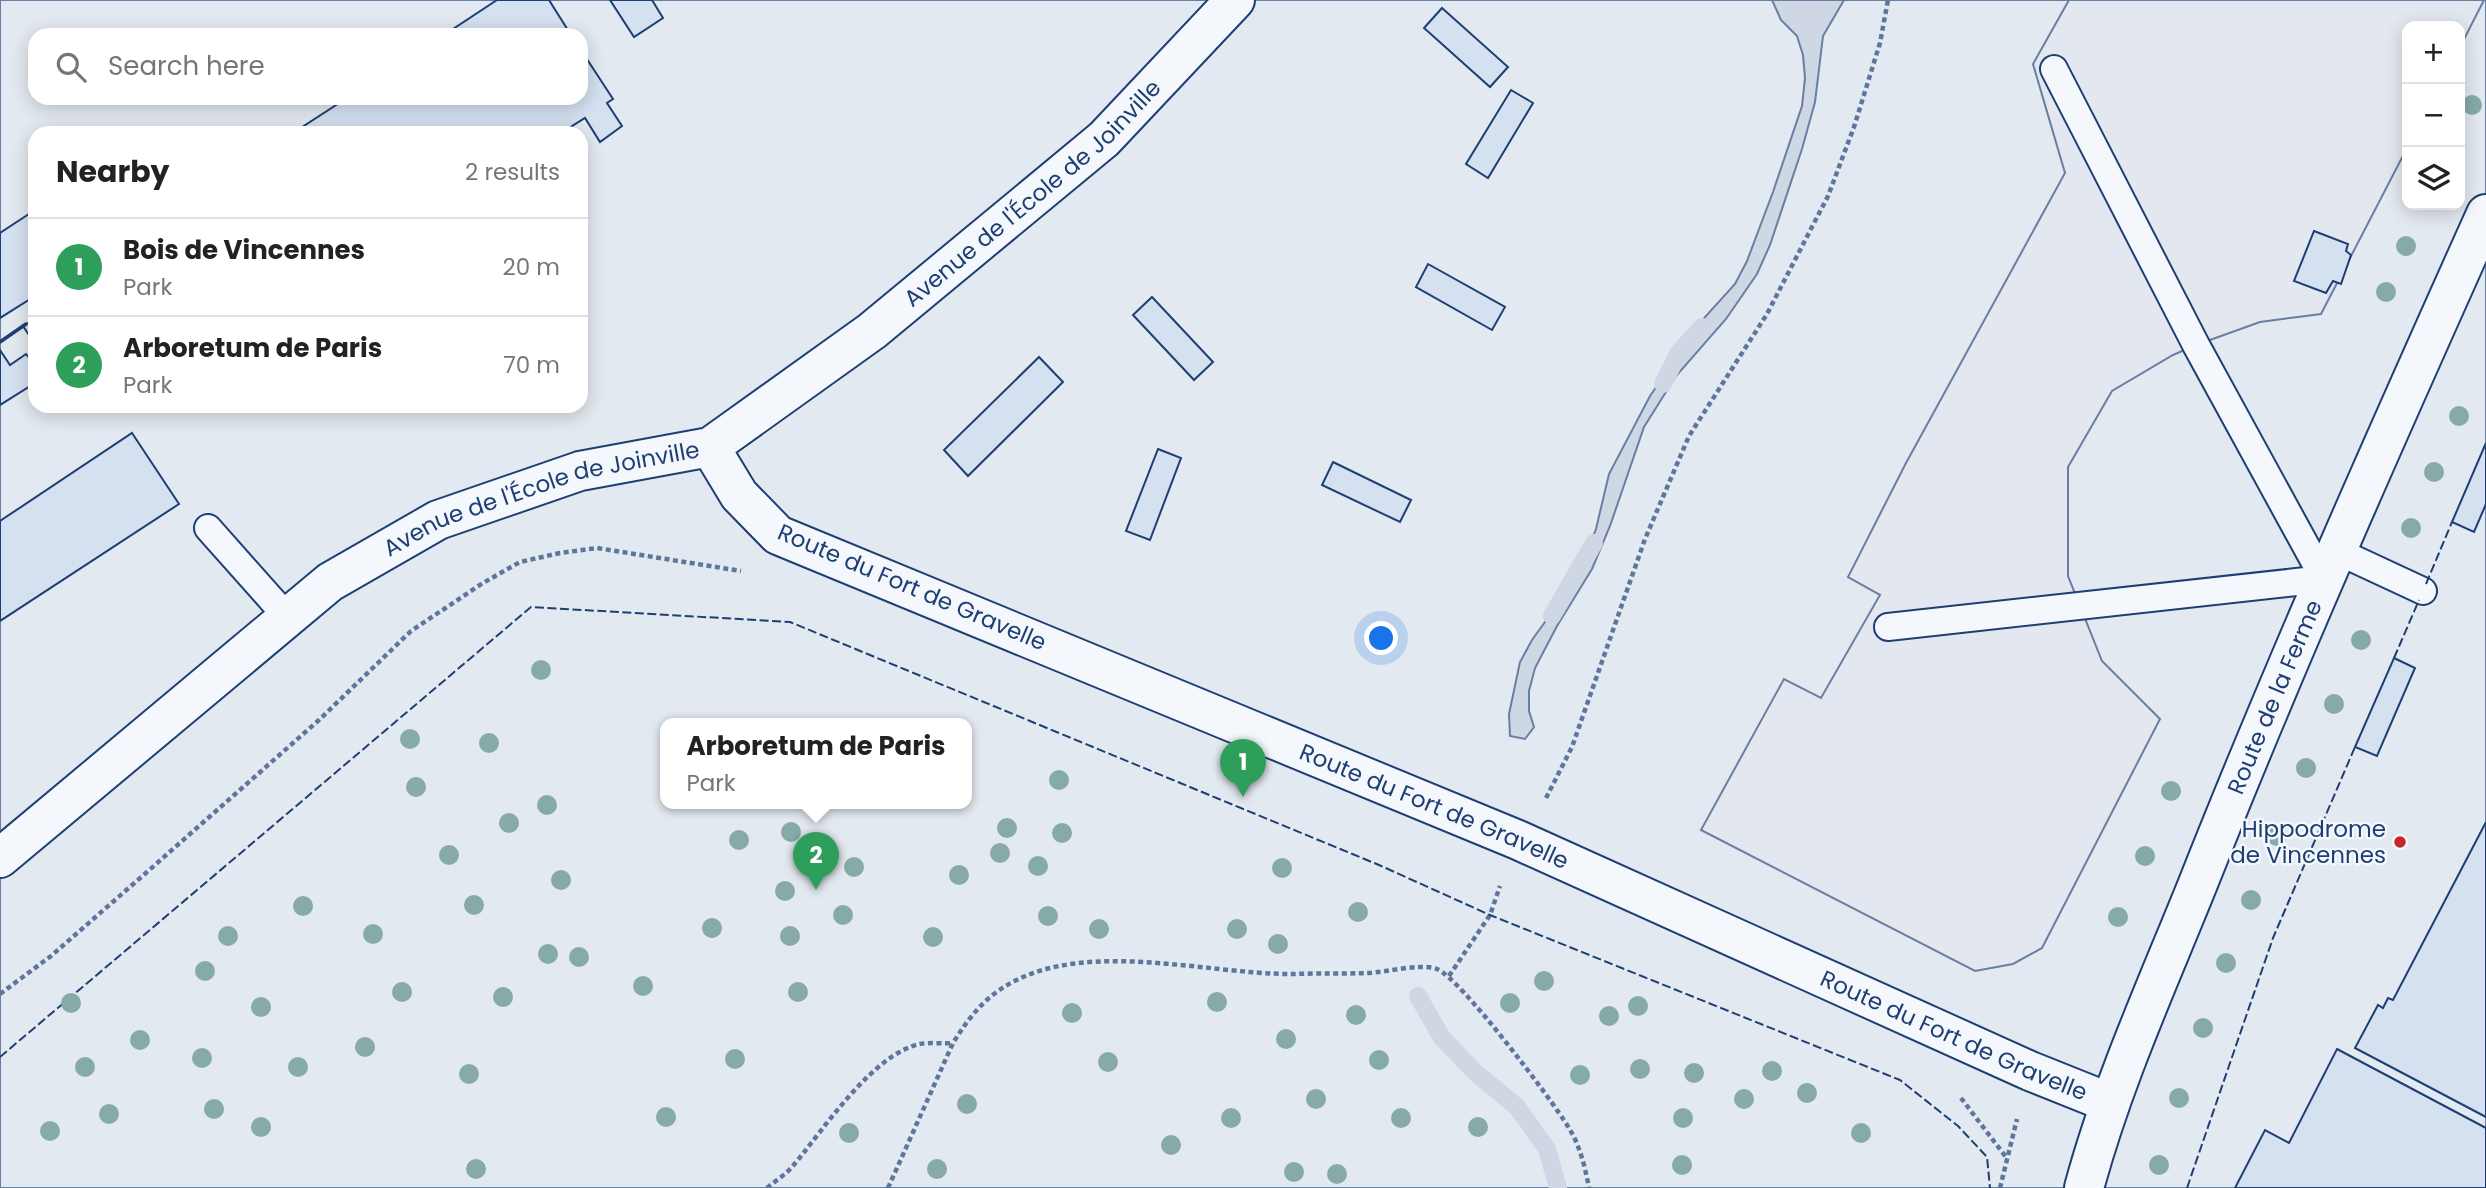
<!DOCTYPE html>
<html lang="en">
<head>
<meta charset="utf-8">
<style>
	:root { --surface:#fff; --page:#f6f6f6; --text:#222; --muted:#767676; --line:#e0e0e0; --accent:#0f766e }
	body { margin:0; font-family:Poppins,sans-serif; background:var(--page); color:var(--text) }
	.controls { position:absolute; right:21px; top:21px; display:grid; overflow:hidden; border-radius:14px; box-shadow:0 4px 18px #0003 }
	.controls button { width:63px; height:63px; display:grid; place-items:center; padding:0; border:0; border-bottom:2px solid var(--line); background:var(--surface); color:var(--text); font:35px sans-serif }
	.you { position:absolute; left:1382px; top:639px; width:24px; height:24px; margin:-18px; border:5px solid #fff; border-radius:50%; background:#1a73e8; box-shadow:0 0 0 10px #1a73e833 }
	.badge { display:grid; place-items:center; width:46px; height:46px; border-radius:50%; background:var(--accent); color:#fff; font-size:23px; font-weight:700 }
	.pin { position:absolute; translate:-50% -58px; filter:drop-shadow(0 2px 4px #0008) }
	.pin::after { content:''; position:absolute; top:37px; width:24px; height:21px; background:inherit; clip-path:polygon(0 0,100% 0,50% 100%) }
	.popup { position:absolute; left:660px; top:718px; width:312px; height:91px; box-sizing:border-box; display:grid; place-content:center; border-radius:14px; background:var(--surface); filter:drop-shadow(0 2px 5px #0005); font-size:23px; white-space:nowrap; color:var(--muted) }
	.popup b { font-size:26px; color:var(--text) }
	.popup::after { content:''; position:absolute; left:50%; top:100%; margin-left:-14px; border:14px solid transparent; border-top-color:var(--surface) }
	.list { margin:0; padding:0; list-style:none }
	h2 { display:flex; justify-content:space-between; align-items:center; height:91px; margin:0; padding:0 28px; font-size:30px }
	h2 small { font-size:23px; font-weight:400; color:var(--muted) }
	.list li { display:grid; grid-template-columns:46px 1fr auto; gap:21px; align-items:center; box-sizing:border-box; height:98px; padding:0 28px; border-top:2px solid var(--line) }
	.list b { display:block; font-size:26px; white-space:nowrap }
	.list p { margin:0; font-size:23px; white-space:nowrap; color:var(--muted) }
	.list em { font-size:23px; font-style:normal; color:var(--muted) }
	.icon { flex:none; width:38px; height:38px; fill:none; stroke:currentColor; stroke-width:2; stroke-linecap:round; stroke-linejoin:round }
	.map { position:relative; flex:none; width:2486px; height:1188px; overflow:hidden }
	.search { position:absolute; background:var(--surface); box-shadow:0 4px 18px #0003; left:28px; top:28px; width:560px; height:77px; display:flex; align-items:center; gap:18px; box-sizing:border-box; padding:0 24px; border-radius:21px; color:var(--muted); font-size:26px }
	.panel { position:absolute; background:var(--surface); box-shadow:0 4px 18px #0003; left:28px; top:126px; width:560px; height:287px; border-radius:21px }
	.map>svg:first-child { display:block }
</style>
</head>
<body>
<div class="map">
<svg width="2486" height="1188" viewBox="0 0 2486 1188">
	<rect width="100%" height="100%" fill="#f4f7fb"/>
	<path fill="#e3e9f0" stroke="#687fa3" stroke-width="2" fill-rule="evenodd" d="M0 0H2486V1188H0ZM2407 26H2460V205H2407ZM35 35H581V98H35ZM35 133H581V406H35ZM666 724H966V804H666Z"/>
	<polygon fill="#e3e8f0" stroke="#687fa3" stroke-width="2" points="2069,0 2484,0 2460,47 2460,26 2407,26 2407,148 2321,314 2260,322 2196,345 2173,355 2112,391 2068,467 2068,576 2102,661 2160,719 2042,948 2013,964 1975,971 1701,830 1784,679 1821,698 1880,595 1848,577 1906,463 2065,173 2033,64"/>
	<polygon fill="#cfd7e4" stroke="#687fa3" stroke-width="2" points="1772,0 1844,0 1823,36 1815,102 1802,149 1770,245 1757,274 1726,319 1676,376 1644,427 1610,526 1592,569 1557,626 1535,668 1529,691 1529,711 1534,727 1525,739 1510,736 1509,714 1520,662 1532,640 1576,579 1596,529 1609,474 1650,396 1705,317 1735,284 1747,261 1773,192 1802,106 1805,78 1803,55 1797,36 1781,20"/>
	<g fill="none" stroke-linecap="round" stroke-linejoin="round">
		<g stroke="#cfd7e4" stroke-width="18">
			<polyline points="1663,384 1679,352 1702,327"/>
			<polyline points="1552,616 1594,543"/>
			<polyline points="1418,996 1442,1038 1476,1073 1517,1107 1547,1149 1558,1188"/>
		</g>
	</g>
	<g fill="#d5e0f0" stroke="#1d3f73" stroke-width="2">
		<polygon points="497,0 549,0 571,35 444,35"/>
		<polygon points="610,0 652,0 663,18 634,37"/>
		<polygon points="1442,8 1508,67 1490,87 1424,28"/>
		<polygon points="581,50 613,99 607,103 622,126 600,142 585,118 561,133 293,133 347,98 581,98"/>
		<polygon points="1511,90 1533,103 1488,178 1466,164"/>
		<polygon points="35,210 35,296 0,318 0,233"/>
		<polygon points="2314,231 2348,244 2346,251 2351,255 2341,284 2333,281 2326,293 2294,281"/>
		<polygon points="1428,264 1505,307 1492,330 1416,287"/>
		<polygon points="1152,297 1213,362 1194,380 1133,315"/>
		<polygon points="35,319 35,344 23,326"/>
		<polygon points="0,350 10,365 26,354 35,366 35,383 0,405"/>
		<polygon points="1039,357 1063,382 968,476 944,450"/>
		<polygon points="132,433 179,504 0,621 0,521"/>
		<polygon points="2486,443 2486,504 2474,532 2452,522"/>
		<polygon points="1158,449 1181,458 1150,540 1126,531"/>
		<polygon points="1333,462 1411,500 1400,522 1322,485"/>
		<polygon points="2394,658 2415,668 2377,756 2355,747"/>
		<polygon points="2486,822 2486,1117 2355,1048 2378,1005 2383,1008 2388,998 2393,1000"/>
		<polygon points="2337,1049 2486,1128 2486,1188 2235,1188 2265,1130 2289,1143"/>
	</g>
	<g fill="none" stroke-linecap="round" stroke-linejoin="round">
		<defs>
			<g id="lane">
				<polyline points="208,528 288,618"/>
				<polyline points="2337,551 2423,591"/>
				<polyline points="1888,627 2324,579 2196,345 2054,69"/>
			</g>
			<g id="street">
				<path id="s1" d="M710 447 739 495 778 535 1518 840 2030 1071 2110 1103"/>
				<path id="s2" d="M0 858 330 582 438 520 580 471 710 447 872 331 1104 139 1235 0"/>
				<path id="s3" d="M2084 1188C2112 1084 2157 985 2197 886 2287 659 2386 437 2486 214"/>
			</g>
		</defs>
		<use href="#lane" stroke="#1d3f73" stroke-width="30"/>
		<use href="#street" stroke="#1d3f73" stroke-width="42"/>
		<g stroke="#5e769c" stroke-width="4.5" stroke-dasharray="5 3.5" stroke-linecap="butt">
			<polyline points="1546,798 1572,747 1645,539 1689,436 1767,314 1828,196 1854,127 1880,43 1888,0"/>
			<polyline points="1449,976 1490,915 1500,886"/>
			<polyline points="0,994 51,956 147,872 319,720 411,631 483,583 520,562 560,553 597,548 741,571"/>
			<polyline points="1961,1098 2006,1157"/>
			<path d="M767 1188C775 1181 785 1175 792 1167 822 1132 872 1054 920 1044 930 1042 942 1044 953 1043"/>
			<path d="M888 1188 953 1043C963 1027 974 1011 989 998 1067 932 1201 975 1294 974 1319 973 1344 974 1368 973 1387 972 1421 963 1437 969 1461 979 1552 1100 1569 1128 1580 1146 1585 1167 1589 1188"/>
			<polyline points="2000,1188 2017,1119"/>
		</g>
		<use href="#lane" stroke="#f4f7fb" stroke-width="26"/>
		<use href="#street" stroke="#f4f7fb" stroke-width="38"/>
		<g stroke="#1d3f73" stroke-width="2" stroke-dasharray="9 3.5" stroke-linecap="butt">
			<polyline points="2426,584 2452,522"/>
			<polyline points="2394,658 2419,600"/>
			<polyline points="0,1057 531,607 790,622 1379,865 1490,915 1900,1080 1958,1126 1987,1157 1990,1188"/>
			<polyline points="2187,1188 2273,938 2355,747"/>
		</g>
		<polyline stroke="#1d3f73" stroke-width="3.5" points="0,342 26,324"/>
	</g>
	<g fill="#86aba6">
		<circle cx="2472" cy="105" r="10"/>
		<circle cx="2406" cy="246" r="10"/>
		<circle cx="2386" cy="292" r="10"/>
		<circle cx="2459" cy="416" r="10"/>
		<circle cx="2434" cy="472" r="10"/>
		<circle cx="2411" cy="528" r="10"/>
		<circle cx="2361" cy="640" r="10"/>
		<circle cx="541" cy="670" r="10"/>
		<circle cx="2334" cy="704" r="10"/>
		<circle cx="410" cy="739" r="10"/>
		<circle cx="489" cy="743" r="10"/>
		<circle cx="2306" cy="768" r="10"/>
		<circle cx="1059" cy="780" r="10"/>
		<circle cx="416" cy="787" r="10"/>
		<circle cx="2171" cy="791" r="10"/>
		<circle cx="547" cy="805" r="10"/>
		<circle cx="509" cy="823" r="10"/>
		<circle cx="1007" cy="828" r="10"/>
		<circle cx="791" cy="832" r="10"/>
		<circle cx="1062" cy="833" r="10"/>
		<circle cx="2277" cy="836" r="10"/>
		<circle cx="739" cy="840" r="10"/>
		<circle cx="1000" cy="853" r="10"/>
		<circle cx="449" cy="855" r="10"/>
		<circle cx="2145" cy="856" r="10"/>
		<circle cx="1038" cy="866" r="10"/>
		<circle cx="854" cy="867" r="10"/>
		<circle cx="1282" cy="868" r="10"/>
		<circle cx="959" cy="875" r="10"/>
		<circle cx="561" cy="880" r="10"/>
		<circle cx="785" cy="891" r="10"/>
		<circle cx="2251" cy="900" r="10"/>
		<circle cx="474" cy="905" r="10"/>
		<circle cx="303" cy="906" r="10"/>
		<circle cx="1358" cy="912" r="10"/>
		<circle cx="843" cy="915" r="10"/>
		<circle cx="1048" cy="916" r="10"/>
		<circle cx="2118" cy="917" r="10"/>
		<circle cx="712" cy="928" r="10"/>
		<circle cx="1099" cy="929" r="10"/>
		<circle cx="1237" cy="929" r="10"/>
		<circle cx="373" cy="934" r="10"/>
		<circle cx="228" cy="936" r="10"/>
		<circle cx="790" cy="936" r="10"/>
		<circle cx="933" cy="937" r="10"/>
		<circle cx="1278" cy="944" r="10"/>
		<circle cx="548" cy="954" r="10"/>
		<circle cx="579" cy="957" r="10"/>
		<circle cx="2226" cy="963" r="10"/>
		<circle cx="205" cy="971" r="10"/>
		<circle cx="1544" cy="981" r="10"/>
		<circle cx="643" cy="986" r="10"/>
		<circle cx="402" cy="992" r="10"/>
		<circle cx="798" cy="992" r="10"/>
		<circle cx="503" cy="997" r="10"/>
		<circle cx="1217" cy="1002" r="10"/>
		<circle cx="71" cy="1003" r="10"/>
		<circle cx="1510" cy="1003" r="10"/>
		<circle cx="1638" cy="1006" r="10"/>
		<circle cx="261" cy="1007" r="10"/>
		<circle cx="1072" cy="1013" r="10"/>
		<circle cx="1356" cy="1015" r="10"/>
		<circle cx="1609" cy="1016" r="10"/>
		<circle cx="2203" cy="1028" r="10"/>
		<circle cx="1286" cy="1039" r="10"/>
		<circle cx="140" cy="1040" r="10"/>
		<circle cx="365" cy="1047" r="10"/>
		<circle cx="202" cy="1058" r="10"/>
		<circle cx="735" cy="1059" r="10"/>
		<circle cx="1379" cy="1060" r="10"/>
		<circle cx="1108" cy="1062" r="10"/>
		<circle cx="85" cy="1067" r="10"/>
		<circle cx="298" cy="1067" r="10"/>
		<circle cx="1640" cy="1069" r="10"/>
		<circle cx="1772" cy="1071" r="10"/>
		<circle cx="1694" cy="1073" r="10"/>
		<circle cx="469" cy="1074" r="10"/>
		<circle cx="1580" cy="1075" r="10"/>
		<circle cx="1807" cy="1093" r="10"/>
		<circle cx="2179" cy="1098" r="10"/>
		<circle cx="1316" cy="1099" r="10"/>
		<circle cx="1744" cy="1099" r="10"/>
		<circle cx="967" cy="1104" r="10"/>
		<circle cx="214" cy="1109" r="10"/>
		<circle cx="109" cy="1114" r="10"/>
		<circle cx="666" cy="1117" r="10"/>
		<circle cx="1231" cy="1118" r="10"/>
		<circle cx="1401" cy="1118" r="10"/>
		<circle cx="1683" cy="1118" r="10"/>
		<circle cx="261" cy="1127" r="10"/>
		<circle cx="1478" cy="1127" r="10"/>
		<circle cx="50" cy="1131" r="10"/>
		<circle cx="849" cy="1133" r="10"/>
		<circle cx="1861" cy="1133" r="10"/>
		<circle cx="1171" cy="1145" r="10"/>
		<circle cx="1682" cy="1165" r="10"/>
		<circle cx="2159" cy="1165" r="10"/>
		<circle cx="476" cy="1169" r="10"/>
		<circle cx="937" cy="1169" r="10"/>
		<circle cx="1294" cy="1172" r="10"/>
		<circle cx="1337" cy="1174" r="10"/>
	</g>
	<circle fill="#c62828" stroke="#f4f7fb" stroke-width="2.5" cx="2400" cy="842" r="7"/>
	<g text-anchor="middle" stroke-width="5" stroke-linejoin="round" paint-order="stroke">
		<g font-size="23" fill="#1d3f73" stroke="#f4f7fb">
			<text dy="8" stroke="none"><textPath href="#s2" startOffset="1248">Avenue de l'École de Joinville</textPath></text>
			<text dy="8" stroke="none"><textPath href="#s2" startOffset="660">Avenue de l'École de Joinville</textPath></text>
			<text transform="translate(912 587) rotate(23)" y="8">Route du Fort de Gravelle</text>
			<text dy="8" stroke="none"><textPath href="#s3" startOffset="527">Route de la Ferme</textPath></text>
			<text dy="8" stroke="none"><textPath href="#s1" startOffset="822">Route du Fort de Gravelle</textPath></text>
			<text dy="8" stroke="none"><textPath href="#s1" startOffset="1390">Route du Fort de Gravelle</textPath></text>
		</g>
		<g font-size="23" fill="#1d3f73" stroke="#f4f7fb" text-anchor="end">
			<text x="2386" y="837">Hippodrome<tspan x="2386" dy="26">de Vincennes</tspan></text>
		</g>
	</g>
</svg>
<div class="controls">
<button>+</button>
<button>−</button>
<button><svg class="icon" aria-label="layers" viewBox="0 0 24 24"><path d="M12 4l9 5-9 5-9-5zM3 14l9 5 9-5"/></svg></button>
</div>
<div class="you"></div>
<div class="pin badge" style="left:1243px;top:797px;background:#2e9e5b">1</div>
<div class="pin badge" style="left:816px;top:890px;background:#2e9e5b">2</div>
<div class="popup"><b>Arboretum de Paris</b>Park</div>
<div class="search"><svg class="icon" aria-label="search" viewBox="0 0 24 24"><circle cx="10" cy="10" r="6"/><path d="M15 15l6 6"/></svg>Search here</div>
<section class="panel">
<h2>Nearby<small>2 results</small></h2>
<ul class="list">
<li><span class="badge" style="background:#2e9e5b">1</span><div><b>Bois de Vincennes</b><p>Park</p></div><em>20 m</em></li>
<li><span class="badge" style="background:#2e9e5b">2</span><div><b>Arboretum de Paris</b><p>Park</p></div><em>70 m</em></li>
</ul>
</section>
</div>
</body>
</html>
